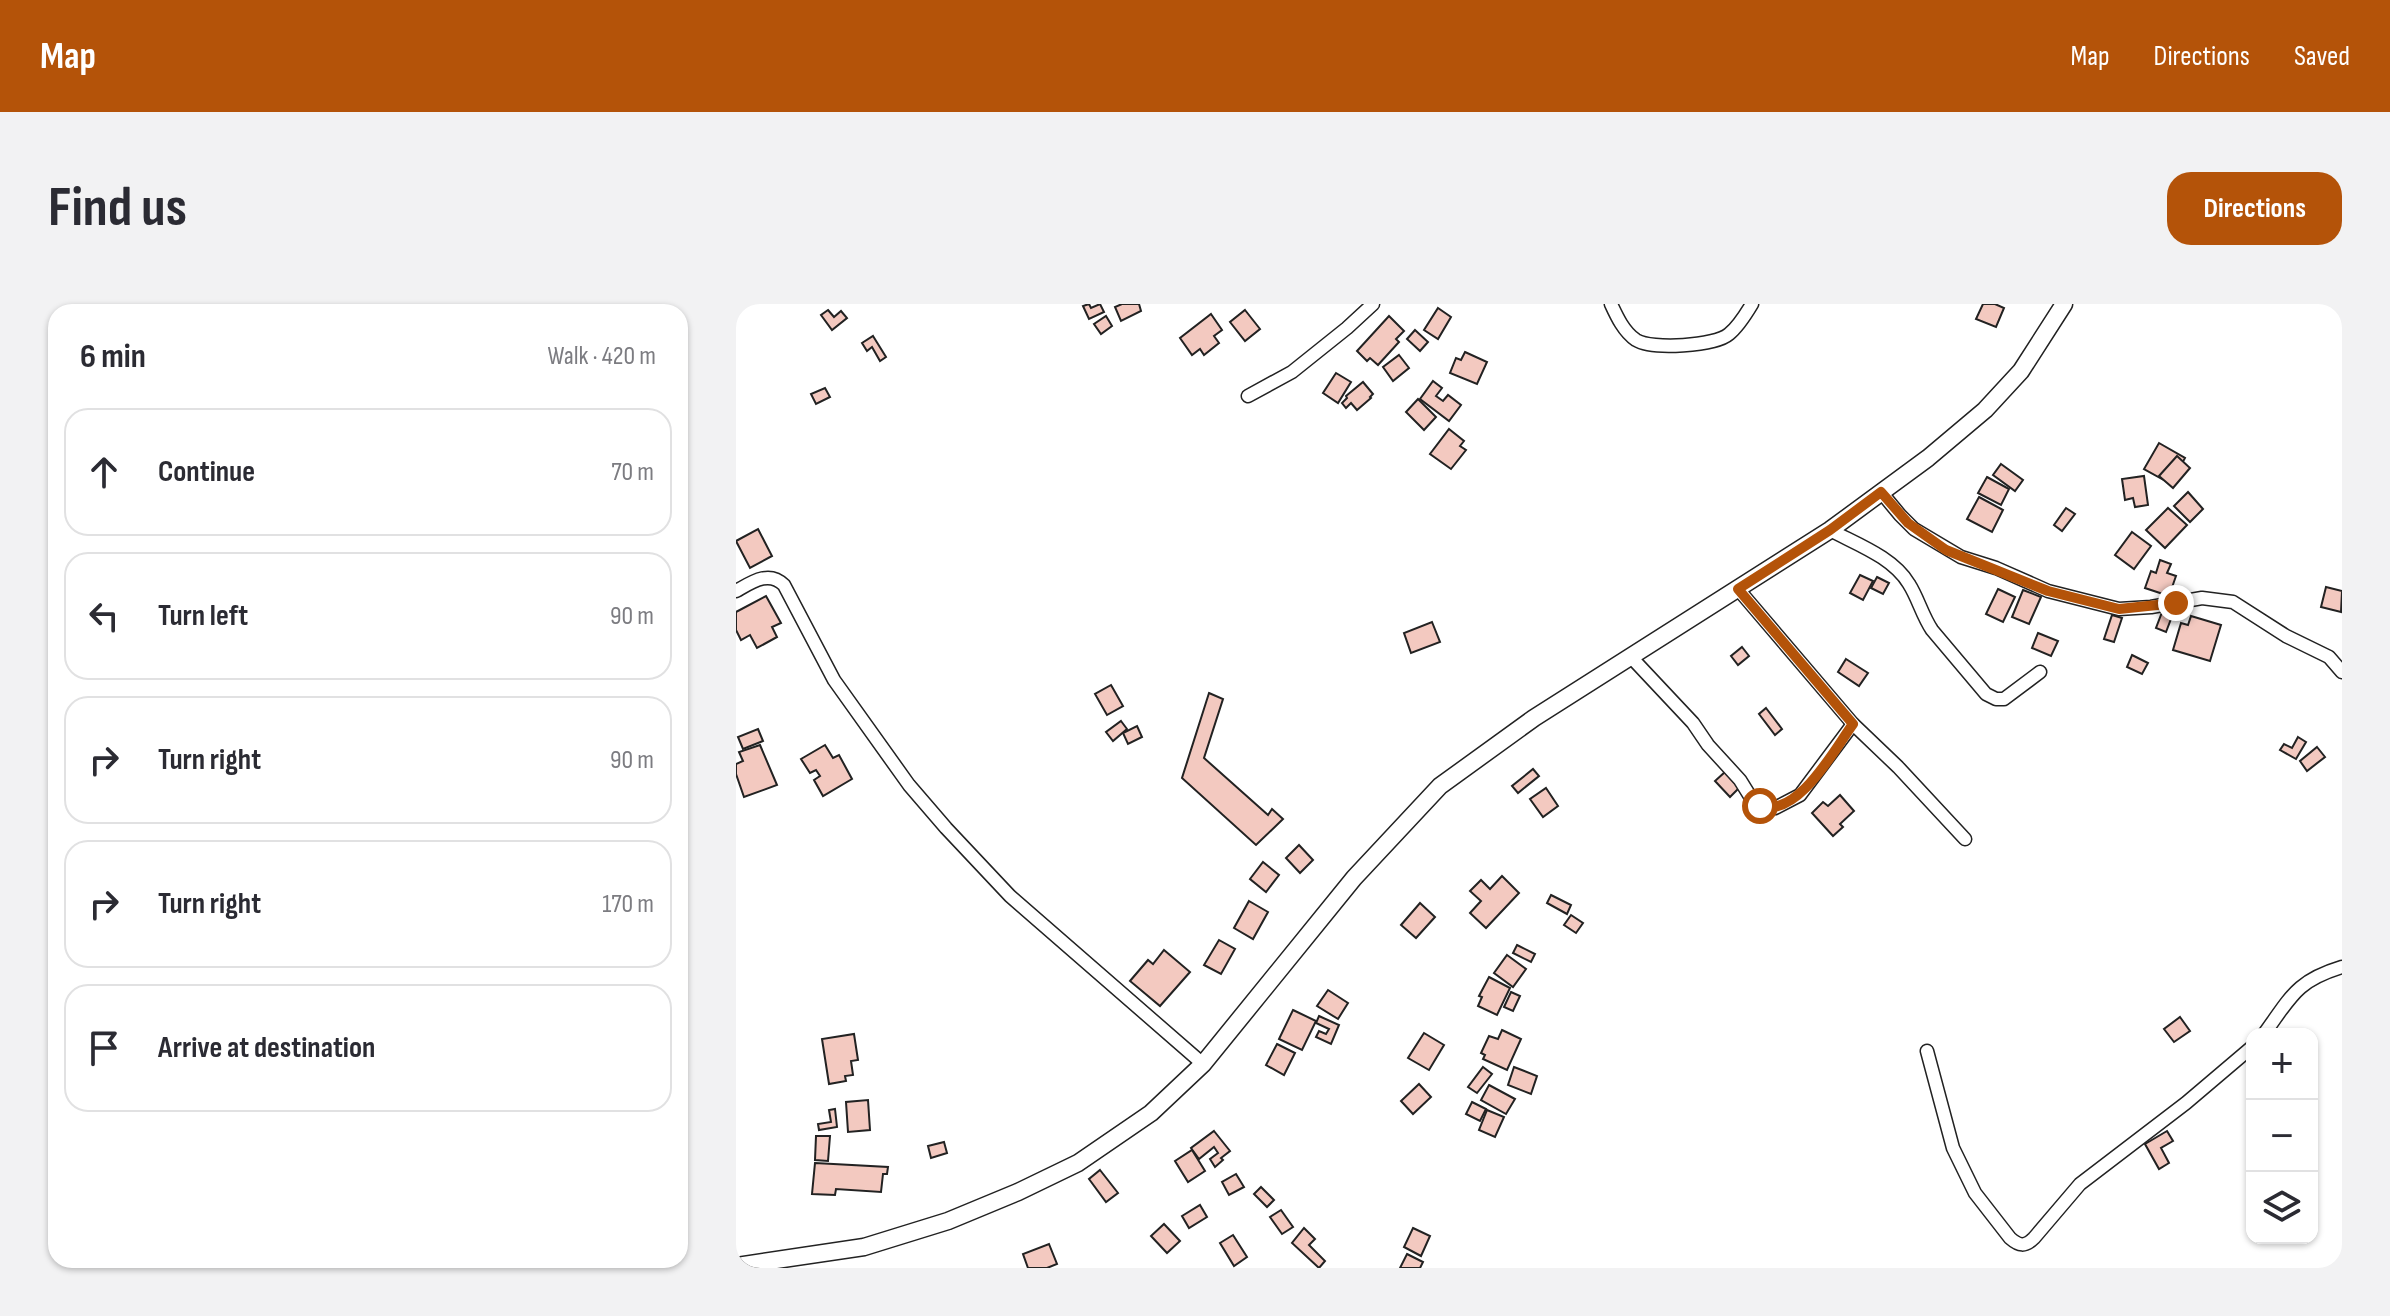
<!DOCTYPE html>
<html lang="en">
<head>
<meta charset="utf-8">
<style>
	:root { --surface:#fff; --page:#f2f2f3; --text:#2b2b33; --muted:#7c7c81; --line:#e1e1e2; --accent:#b45309 }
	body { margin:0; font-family:"Sofia Sans Condensed",sans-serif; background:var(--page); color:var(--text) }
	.controls { position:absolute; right:24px; bottom:24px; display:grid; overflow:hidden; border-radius:16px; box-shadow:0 2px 6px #0004 }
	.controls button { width:72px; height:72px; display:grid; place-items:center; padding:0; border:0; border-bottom:2px solid var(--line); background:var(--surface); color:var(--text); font:40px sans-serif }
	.stop { position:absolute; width:24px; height:24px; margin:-18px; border:6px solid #b45309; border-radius:50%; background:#fff }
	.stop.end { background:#b45309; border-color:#fff; box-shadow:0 2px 8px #0008 }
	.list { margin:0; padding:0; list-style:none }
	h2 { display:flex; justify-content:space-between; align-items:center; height:104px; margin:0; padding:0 32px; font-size:34px }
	h2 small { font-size:26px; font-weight:400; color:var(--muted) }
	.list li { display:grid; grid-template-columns:52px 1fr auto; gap:24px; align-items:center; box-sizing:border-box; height:128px; margin:0 16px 16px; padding:0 16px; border:2px solid var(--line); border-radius:24px }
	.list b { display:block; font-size:30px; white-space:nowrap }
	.list em { font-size:26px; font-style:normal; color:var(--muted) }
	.icon { flex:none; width:44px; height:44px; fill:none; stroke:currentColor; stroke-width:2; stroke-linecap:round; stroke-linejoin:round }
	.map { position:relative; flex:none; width:1606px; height:964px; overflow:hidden; border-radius:24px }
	header { display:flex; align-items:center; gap:48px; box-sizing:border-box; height:112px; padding:0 40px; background:var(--accent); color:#fff }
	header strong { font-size:38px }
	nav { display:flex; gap:44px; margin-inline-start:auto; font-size:28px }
	.intro { display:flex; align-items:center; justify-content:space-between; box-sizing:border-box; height:192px; padding:0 48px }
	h1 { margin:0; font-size:56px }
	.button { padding:20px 36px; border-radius:24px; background:var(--accent); color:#fff; font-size:28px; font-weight:700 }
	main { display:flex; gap:48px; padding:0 48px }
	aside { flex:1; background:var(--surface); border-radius:24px; box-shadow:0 2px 6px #0004 }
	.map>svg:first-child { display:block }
</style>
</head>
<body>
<header>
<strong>Map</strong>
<nav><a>Map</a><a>Directions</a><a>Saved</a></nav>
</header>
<div class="intro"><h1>Find us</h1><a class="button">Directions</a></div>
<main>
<aside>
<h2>6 min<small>Walk · 420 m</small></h2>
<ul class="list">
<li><svg class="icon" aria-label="ahead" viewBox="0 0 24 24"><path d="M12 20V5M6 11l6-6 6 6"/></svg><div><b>Continue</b></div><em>70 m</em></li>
<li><svg class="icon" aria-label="left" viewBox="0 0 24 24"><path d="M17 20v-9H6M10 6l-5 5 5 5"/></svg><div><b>Turn left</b></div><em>90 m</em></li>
<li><svg class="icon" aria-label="right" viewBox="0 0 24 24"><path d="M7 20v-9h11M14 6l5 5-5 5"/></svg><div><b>Turn right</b></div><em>90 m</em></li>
<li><svg class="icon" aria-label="right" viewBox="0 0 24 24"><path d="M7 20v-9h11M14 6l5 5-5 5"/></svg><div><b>Turn right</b></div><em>170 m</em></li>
<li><svg class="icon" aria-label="arrive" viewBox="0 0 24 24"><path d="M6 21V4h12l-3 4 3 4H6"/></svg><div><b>Arrive at destination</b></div></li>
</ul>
</aside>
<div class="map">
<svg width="1606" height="964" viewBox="0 0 1606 964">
	<rect width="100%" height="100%" fill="#fff"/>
	<g fill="#f3c9c0" stroke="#222" stroke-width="2">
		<polygon points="353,0 355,4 364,0 368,8 353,15 347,2"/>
		<polygon points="386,0 403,0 405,7 385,17 379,3"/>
		<polygon points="1247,0 1259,0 1268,4 1260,23 1240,15"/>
		<polygon points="702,4 715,13 702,35 688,26"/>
		<polygon points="92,6 98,13 105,7 111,14 96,26 85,11"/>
		<polygon points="509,6 524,25 509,37 494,18"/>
		<polygon points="475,10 486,26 478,32 483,39 468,51 464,45 456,51 444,34"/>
		<polygon points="370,12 376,22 365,30 358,20"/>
		<polygon points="653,12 668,27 660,35 663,38 642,61 634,54 631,57 621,47"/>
		<polygon points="679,26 692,38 684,47 671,35"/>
		<polygon points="137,32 150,53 144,57 136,43 131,47 126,39"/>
		<polygon points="729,48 751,58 741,80 714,69 720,54 725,56"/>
		<polygon points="663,51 673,64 657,77 647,63"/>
		<polygon points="600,69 615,78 602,99 587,89"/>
		<polygon points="697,77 706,84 700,92 707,97 712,91 725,101 713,117 684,95"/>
		<polygon points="627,78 637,90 634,93 635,94 621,106 615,99 610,104 606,99 611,94 610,92"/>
		<polygon points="89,84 94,93 80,100 75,90"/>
		<polygon points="682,95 700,113 688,126 670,108"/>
		<polygon points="713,125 728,137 724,142 730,146 715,165 694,150"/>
		<polygon points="1423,139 1449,154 1435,180 1408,165"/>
		<polygon points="1441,152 1454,164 1437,184 1423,172"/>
		<polygon points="1265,160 1287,176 1279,187 1257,171"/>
		<polygon points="1408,172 1412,201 1399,203 1397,194 1389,196 1386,175"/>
		<polygon points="1251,173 1273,185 1265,201 1242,189"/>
		<polygon points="1452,188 1467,205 1454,218 1438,202"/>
		<polygon points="1243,193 1267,206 1256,228 1231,215"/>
		<polygon points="1330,204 1339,210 1326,227 1318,221"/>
		<polygon points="1432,204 1451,221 1429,244 1410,226"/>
		<polygon points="22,225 36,252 14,264 0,237"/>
		<polygon points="1396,228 1415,242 1398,265 1379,251"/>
		<polygon points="1424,256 1435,260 1431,269 1440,272 1433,292 1409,284 1415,267 1420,269"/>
		<polygon points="1124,271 1137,277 1127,296 1114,289"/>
		<polygon points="1141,273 1153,279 1147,290 1135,284"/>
		<polygon points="1590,283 1606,287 1605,308 1585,303"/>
		<polygon points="1262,285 1279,293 1267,318 1250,310"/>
		<polygon points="1287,286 1305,293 1293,320 1276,313"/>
		<polygon points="30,292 45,319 36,323 41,333 21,344 14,331 5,336 0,326 0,308"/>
		<polygon points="1428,303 1438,307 1430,328 1420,324"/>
		<polygon points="1376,311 1386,314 1378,338 1368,335"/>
		<polygon points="1455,312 1485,321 1474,357 1437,346 1445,319 1452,321"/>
		<polygon points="696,318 704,338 675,349 668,329"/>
		<polygon points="1302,329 1322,337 1315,352 1296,344"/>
		<polygon points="1006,343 1013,352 1002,361 995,352"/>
		<polygon points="1396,351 1412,359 1406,370 1391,363"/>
		<polygon points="1110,355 1132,369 1123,382 1102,368"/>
		<polygon points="375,381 387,402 371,411 359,390"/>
		<polygon points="473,389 487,395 468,454 532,511 536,505 547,515 520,541 446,474"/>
		<polygon points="1030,404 1046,425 1039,431 1023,410"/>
		<polygon points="385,417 391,425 377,437 370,428"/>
		<polygon points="401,422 406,433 392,440 387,429"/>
		<polygon points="22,425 27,437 7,445 2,433"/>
		<polygon points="1562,433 1570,438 1560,455 1544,446 1548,440 1556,444"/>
		<polygon points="24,441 41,481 8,493 0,470 0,460 7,457 3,448"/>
		<polygon points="89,441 97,454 103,451 116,475 87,492 78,476 84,472 80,466 74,469 65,455"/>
		<polygon points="1581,443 1589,453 1571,467 1564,457"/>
		<polygon points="797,465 803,472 782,489 776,482"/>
		<polygon points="989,468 1004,483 994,493 979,477"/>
		<polygon points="810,484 822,502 807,513 794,495"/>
		<polygon points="1104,491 1118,507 1104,520 1107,523 1097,532 1076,509 1087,498 1092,502"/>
		<polygon points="563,541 577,556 564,569 550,554"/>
		<polygon points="527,558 543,571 530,588 514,575"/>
		<polygon points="766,572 783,589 750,624 734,609 745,597 734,587 745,576 754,585"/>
		<polygon points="815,591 835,601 831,610 811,599"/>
		<polygon points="513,597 532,608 517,635 498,624"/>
		<polygon points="684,599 699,613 680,634 665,621"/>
		<polygon points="835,611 847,619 840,629 828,621"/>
		<polygon points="483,636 499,645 485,670 468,661"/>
		<polygon points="781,641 799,650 795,658 777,649"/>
		<polygon points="428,646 454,668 424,702 394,677 412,656 417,660"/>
		<polygon points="771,651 790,665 777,683 758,669"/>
		<polygon points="753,673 774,684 761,711 742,702 746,693 743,692"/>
		<polygon points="592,686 612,699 602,715 581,702"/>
		<polygon points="775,688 784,692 777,707 768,703"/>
		<polygon points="557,706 580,717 566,746 543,735"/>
		<polygon points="583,712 603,721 595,740 580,733 583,727 590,730 593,725 580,719"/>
		<polygon points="1444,713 1454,727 1438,738 1428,725"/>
		<polygon points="766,726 785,735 771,766 747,755 749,751 745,749 753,732 762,735"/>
		<polygon points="688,729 708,741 693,766 672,754"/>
		<polygon points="118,730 122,756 115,757 117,771 109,772 110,777 93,780 86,735"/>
		<polygon points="541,740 559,749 548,771 530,761"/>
		<polygon points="747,763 756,770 741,789 732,783"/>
		<polygon points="778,763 801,772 795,790 772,781"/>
		<polygon points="683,780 695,793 677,810 665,797"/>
		<polygon points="753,781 779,795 770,810 745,796"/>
		<polygon points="132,796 134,826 112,828 110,798"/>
		<polygon points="736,798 750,805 744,817 730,810"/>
		<polygon points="99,805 101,823 83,826 82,820 95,818 93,806"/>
		<polygon points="751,806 768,813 759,833 743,826"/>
		<polygon points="478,827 494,847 485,854 487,856 479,863 474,855 482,849 478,843 463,855 455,844"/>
		<polygon points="1431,827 1437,837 1425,844 1433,859 1423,865 1409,840"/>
		<polygon points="80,832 94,832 92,857 79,856"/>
		<polygon points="208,838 211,849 195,854 192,842"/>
		<polygon points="456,846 469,867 452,878 439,857"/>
		<polygon points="79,859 152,863 151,870 147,870 145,888 100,885 99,891 76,890"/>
		<polygon points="364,866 382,889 370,898 353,875"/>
		<polygon points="500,870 508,883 493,891 486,878"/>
		<polygon points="525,883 538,896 531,903 518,890"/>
		<polygon points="464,901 471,913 453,924 446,912"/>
		<polygon points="545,906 557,923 546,930 534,913"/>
		<polygon points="428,920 444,937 431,949 415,932"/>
		<polygon points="568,924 579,935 573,941 589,957 583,964 556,939"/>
		<polygon points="677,924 694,932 685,952 668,943"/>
		<polygon points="497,931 511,953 498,962 484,939"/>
		<polygon points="313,940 321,960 311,964 292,964 287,950"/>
		<polygon points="671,950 687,958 684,964 664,964"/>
	</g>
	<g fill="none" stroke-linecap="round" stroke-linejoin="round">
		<defs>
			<g id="street">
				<path d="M875 0C881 13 888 28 900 36 916 46 979 42 993 30 1002 23 1010 10 1016 0"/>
				<polyline points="512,92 556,68 611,24 637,0"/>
				<polyline points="1145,188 1164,211 1178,225 1225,253 1260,264 1312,287 1383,305 1415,303 1466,294 1497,298 1550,332 1593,353 1606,368"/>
				<path d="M1094 226C1120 240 1157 253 1173 280 1182 294 1186 311 1196 326L1250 390 1260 395H1268L1304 368"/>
				<polyline points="1002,285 1117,420 1162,463 1229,535"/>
				<path d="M0 287C16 278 33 266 48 281L98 376 173 481 210 524 274 592 467 760"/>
				<polyline points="895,353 957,419 972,441 1004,476 1017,497 1031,504 1039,504 1064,491 1117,420"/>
				<path d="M1528 730C1555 693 1560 677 1606 663"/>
				<path d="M1191 747 1217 844 1239 889 1274 934C1283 942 1289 943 1298 934L1344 880 1450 799 1516 743"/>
			</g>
			<polyline id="secondary" points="0,962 128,943 212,917 282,888 342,859 415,809 467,760 618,574 704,482 798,414 1094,226 1192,154 1249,106 1285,67 1328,0"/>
		</defs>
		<use href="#street" stroke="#222" stroke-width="15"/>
		<use href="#secondary" stroke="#222" stroke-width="19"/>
		<use href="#street" stroke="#fff" stroke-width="12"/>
		<use href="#secondary" stroke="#fff" stroke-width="16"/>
	</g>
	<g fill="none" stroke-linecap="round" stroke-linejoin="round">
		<path stroke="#b45309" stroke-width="10" d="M1024 502C1062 514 1098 446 1117 420L1002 285 1094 226 1145 188 1172 219 1210 246 1312 287 1383 305 1440 299"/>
	</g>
</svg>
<div class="controls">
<button>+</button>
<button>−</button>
<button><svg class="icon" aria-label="layers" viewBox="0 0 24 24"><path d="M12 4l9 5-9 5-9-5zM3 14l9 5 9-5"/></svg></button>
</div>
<div class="stop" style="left:1024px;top:502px"></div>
<div class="stop end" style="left:1440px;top:299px"></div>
</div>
</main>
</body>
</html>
